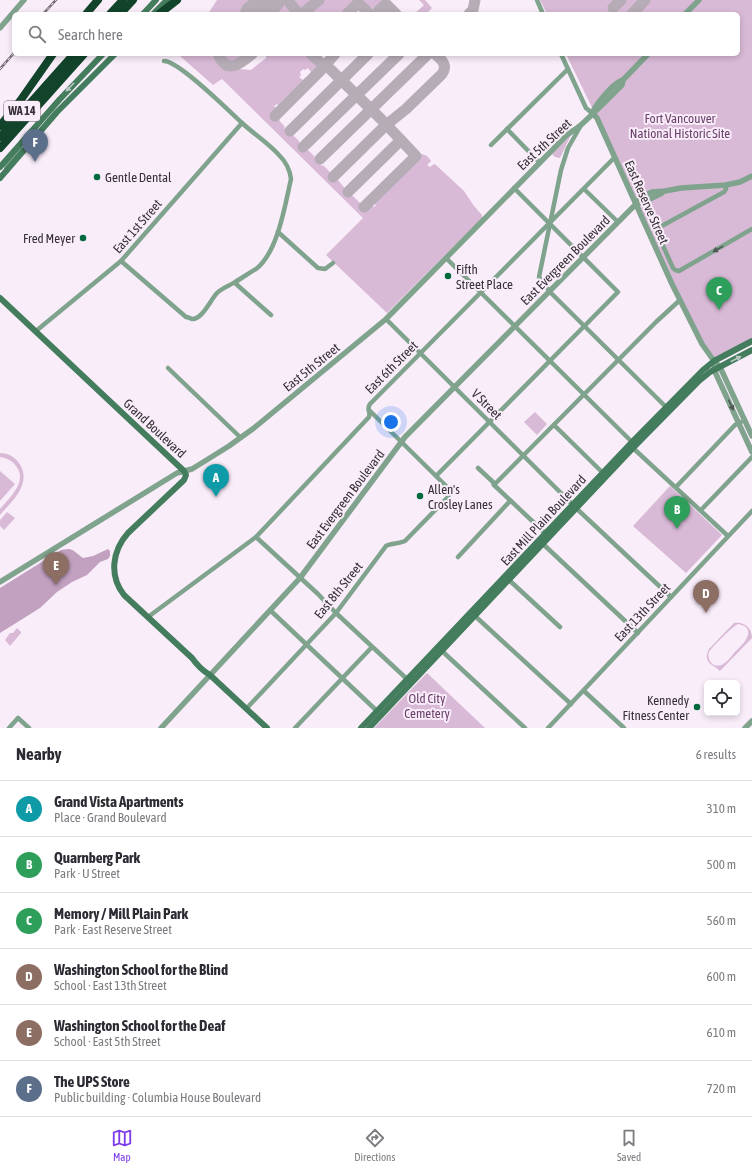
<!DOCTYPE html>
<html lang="en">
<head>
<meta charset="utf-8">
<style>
	:root { --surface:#fff; --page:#f7f7f7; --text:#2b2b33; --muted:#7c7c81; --line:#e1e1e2; --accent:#7c3aed }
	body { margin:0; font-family:"Asap Condensed",sans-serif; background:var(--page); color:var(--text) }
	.controls { position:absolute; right:12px; bottom:12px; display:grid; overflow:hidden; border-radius:6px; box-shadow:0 2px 6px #0003 }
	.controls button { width:36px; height:36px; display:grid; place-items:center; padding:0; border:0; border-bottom:1px solid var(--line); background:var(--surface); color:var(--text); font:20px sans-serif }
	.you { position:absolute; left:391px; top:422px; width:14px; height:14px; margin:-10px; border:3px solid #fff; border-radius:50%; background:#1a73e8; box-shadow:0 0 0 6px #1a73e833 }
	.badge { display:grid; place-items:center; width:26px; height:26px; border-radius:50%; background:var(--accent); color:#fff; font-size:13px; font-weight:700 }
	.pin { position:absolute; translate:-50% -33px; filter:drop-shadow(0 1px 2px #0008) }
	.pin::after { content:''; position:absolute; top:21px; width:14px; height:12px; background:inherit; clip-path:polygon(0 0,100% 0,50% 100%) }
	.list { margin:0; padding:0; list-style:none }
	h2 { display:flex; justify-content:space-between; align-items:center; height:52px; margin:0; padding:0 16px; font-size:17px }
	h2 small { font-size:13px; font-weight:400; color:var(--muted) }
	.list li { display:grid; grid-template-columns:26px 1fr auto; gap:12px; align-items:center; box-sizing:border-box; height:56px; padding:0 16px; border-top:1px solid var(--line) }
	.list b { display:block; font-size:15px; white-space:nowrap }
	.list p { margin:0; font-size:13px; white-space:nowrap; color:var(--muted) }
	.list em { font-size:13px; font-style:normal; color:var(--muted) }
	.icon { flex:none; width:22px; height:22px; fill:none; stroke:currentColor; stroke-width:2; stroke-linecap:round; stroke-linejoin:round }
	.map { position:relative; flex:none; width:752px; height:728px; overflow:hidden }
	.search { position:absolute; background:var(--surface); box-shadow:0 2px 6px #0003; left:12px; right:12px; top:12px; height:44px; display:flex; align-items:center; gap:10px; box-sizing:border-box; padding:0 14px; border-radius:6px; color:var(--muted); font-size:15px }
	.sheet { height:388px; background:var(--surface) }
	nav { display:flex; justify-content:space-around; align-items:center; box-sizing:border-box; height:56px; border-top:1px solid var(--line); background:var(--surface); font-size:11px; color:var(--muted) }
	nav a { display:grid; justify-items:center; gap:2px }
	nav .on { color:var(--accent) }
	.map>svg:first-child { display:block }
</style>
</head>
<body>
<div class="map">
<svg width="752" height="728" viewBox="0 0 752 728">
	<rect width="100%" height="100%" fill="#faedfa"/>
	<g fill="#d8b9d6" fill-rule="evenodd">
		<polygon points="217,0 262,0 245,14 208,14"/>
		<polygon points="280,0 283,0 289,5 294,14 263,14"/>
		<polygon points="291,0 314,0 300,10"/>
		<polygon points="324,0 356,0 342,14 306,14"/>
		<polygon points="360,0 386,0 378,7 372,8 365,5"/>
		<polygon points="419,0 425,0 432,8 426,14 414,14 424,5"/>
		<polygon points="540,0 752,0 752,341 716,358 710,355 702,344 597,118 566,54 738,54 738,14 547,14"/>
		<path d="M181 54H210L226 68 251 70 266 58V54H306L318 66 319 70 312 76 309 75 311 72 308 68 305 70 303 69 300 72 301 75 299 77 303 80 306 77 308 80 292 96 289 94 287 97 289 100 286 102 283 100 281 102 283 105 281 107 277 104 274 106 278 110 273 115 276 117 278 116 280 118 279 120 285 127 284 128 292 136 293 135 299 141V143L307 151 308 150 315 157 314 158 322 166 323 165 330 172 329 174 337 181 338 180 351 196H353L365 208 370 204 374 207 376 205 373 201 419 155 421 154C425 154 429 157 431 161L427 165 430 167 434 164 436 165 464 191 474 206 482 215V218L387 313 326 255 363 218 222 79 213 85 180 56Z"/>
		<polygon points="223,54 247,54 238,61 233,64 226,61"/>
		<polygon points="571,135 560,158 555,157 552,154"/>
		<polygon points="535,412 547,424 537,435 524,422"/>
		<path d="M0 453C8 453 15 457 19 463 33 483 12 501 0 515V509C10 497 28 482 16 466 12 460 6 458 0 457Z"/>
		<polygon points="0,471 15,484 0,501"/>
		<polygon points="670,486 722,535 686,573 633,526"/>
		<polygon points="7,512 15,518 4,530 0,526 0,520"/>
		<path d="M734 623C744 621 752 628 752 638L720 671C713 664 702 663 709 649ZM738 624C742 625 744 625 747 628 752 637 740 647 734 653 731 657 727 662 723 664 721 666 717 666 714 665 710 663 707 657 709 652 712 647 733 626 738 624Z"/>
		<polygon points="17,628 21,632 21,633 10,646 5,640 10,633 13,633"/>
		<polygon points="427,673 485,728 374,728"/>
	</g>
	<path fill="#c1a1bf" d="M68 549C74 549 78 555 83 558L93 556 108 549 110 551V556L108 559 100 562 87 575 72 582 57 592 40 608 0 633V588L61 550Z"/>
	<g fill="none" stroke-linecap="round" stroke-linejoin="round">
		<g stroke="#b6acb6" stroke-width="11">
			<polyline points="287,0 299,14"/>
			<polyline points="613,8 621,0"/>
			<polyline points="302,14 319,0"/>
			<polyline points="347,14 358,3 370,14"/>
			<polyline points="375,14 386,4 396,14"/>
			<polyline points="469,14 473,10 475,0"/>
			<polyline points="632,14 645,0"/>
			<path d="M218 54C227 75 240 64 252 54"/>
			<polyline points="311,54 321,63 329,68 381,119 416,156 364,207"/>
			<polyline points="275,116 321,70 335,54"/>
			<polyline points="290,131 368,54"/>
			<polyline points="303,147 399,54"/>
			<polyline points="320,159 428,54"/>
			<path d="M333 177 386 125 406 109 442 74C448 65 442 60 435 54"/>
			<polyline points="348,192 401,140"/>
		</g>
		<polyline stroke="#b6acb6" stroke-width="28" points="254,14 271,0"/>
		<g stroke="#7fa38d" stroke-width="4.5">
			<polyline points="537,0 543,14"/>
			<polyline points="561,54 586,108 592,113"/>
			<polyline points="580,127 568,148 561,170 539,277 550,292 666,407"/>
			<polyline points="507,129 540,163"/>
			<polyline points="491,145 568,69"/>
			<polyline points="726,185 726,189 724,192 658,228 660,239 673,268 675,270 679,271 752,229"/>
			<polyline points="584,189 618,222"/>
			<polyline points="278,232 318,268 325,269 333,263"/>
			<polyline points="446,258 632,442"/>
			<path d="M121 261 186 317C188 317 190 318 192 319 202 320 211 299 217 293 222 288 229 286 235 282 242 278 249 273 256 269 278 252 285 205 291 179 290 170 286 162 279 155 268 143 254 134 242 123 229 111 179 61 164 61"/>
			<polyline points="235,283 271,315"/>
			<polyline points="386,319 573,505"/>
			<polyline points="36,331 121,261 242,123"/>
			<polyline points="168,368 240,437"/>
			<polyline points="554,425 603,473"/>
			<polyline points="633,448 728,536"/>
			<polyline points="478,468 493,482 494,485 546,534"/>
			<polyline points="436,476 618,292 514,188"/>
			<polyline points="494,485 656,322 680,300"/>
			<polyline points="676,487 735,425 741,422"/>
			<polyline points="576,508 671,597"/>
			<polyline points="701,510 752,457"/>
			<polyline points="256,537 318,594 336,613 408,680"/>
			<polyline points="543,544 638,633"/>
			<polyline points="458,557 510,501"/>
			<polyline points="509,580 560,627"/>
			<polyline points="271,611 377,711"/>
			<polyline points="475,616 571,704"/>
			<path d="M148 617 256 537 369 417C371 412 366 409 370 404L615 157"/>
			<polyline points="442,651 525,728"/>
			<polyline points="584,691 624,728"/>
			<path d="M246 709 336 613 386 546C391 543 398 544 405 541L448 497 450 492 448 488 436 476 369 410"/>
			<polyline points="9,728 18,718 29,728"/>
			<polyline points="295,728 372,647"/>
			<polyline points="548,728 752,511"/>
		</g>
		<g stroke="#7fa38d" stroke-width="5.5">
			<polyline points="685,14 699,0"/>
			<polyline points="0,28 24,0"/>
			<path d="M593 111C598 102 613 83 623 80"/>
			<polyline points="592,113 597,118 672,284 702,344 714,361 720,367 752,436"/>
			<path d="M7 170C6 161 15 155 20 149"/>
			<polyline points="636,204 642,203 662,193"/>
			<polyline points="714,365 716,374 752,452"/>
			<path d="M0 582 177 473 192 469 205 461 229 446 254 428 386 319 567 135C572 131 578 128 582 124 596 111 609 98 622 85L623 80 648 54"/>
			<polyline points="161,728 300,578 405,437 636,204 640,198 652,192 665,191 681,188 726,185 740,182 752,176"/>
			<polyline points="745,728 752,721"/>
		</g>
		<g stroke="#447d5d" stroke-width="6">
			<polyline points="143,14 156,0"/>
			<polyline points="153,14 167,0"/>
			<polyline points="0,167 60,99 103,54"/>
			<polyline points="0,178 57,112 115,54"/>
			<path d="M0 298 184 471 186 475 184 480 128 533C112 551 109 576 124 595L192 658C197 665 203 671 210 675L267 728"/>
			<polyline points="361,728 632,442 703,370 714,361 752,341"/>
			<polyline points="369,728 633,448 699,381 710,372 752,350"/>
		</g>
		<g stroke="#11442b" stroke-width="8">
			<polyline points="86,14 98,0"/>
			<polyline points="110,14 123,0"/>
			<polyline points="120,14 133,0"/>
			<polyline points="159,14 177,0"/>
			<polyline points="0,126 20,101 53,54"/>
			<polyline points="0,137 74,54"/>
			<polyline points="0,148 84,54"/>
		</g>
		<defs>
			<g id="rail">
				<polyline points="43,14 56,0"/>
				<polyline points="0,69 14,53"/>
			</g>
		</defs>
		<use href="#rail" stroke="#736c73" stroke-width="2.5"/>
		<use href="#rail" stroke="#faedfa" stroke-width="1" stroke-dasharray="3" stroke-linecap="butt"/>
	</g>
	<defs><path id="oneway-solid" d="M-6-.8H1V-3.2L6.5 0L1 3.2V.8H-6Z"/></defs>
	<g fill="#bac6c3">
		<use href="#oneway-solid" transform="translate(70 87) rotate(134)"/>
		<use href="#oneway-solid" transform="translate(736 359) rotate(-28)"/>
	</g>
	<g fill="#4f5854">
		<use href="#oneway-solid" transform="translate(718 249) rotate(151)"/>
		<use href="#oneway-solid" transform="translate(731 405) rotate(65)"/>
	</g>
	<g fill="#00683f" stroke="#faedfa" stroke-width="1.5">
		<circle cx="97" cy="177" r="4"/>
		<circle cx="83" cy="238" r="4"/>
		<circle cx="448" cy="276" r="4"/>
		<circle cx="420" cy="496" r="4"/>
		<circle cx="697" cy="707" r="4"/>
	</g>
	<g text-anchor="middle" stroke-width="4" stroke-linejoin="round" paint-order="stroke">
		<rect fill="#faedfa" stroke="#706970" stroke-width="1" x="4" y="101" width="36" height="20" rx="3"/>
		<g font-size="12" font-weight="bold" fill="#353035">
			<text x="22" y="115">WA 14</text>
		</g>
		<g font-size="13" fill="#6a3f6a" stroke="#faedfa">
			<text x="680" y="123">Fort Vancouver<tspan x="680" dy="15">National Historic Site</tspan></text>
			<text x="427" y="703">Old City<tspan x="427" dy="15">Cemetery</tspan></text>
		</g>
		<g font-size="13" fill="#353035" stroke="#faedfa">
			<text transform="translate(544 144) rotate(-43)" y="5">East 5th Street</text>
			<text transform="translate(647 202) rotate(66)" y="5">East Reserve Street</text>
			<text transform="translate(137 226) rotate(-49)" y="5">East 1st Street</text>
			<text transform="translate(565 260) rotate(-45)" y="5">East Evergreen Boulevard</text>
			<text transform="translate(311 367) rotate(-39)" y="5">East 5th Street</text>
			<text transform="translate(391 367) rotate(-45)" y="5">East 6th Street</text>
			<text transform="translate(487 404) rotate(45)" y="5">V Street</text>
			<text transform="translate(155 428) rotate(43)" y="5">Grand Boulevard</text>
			<text transform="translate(345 499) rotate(-53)" y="5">East Evergreen Boulevard</text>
			<text transform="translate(543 520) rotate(-47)" y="5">East Mill Plain Boulevard</text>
			<text transform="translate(338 590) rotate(-51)" y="5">East 8th Street</text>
			<text transform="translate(642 612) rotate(-47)" y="5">East 13th Street</text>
		</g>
		<g font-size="13" fill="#353035" stroke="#faedfa" text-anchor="start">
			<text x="105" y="182">Gentle Dental</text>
			<text x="75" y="243" text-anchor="end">Fred Meyer</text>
			<text x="456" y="274">Fifth<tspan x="456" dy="15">Street Place</tspan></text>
			<text x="428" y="494">Allen's<tspan x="428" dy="15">Crosley Lanes</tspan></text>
			<text x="689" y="705" text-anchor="end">Kennedy<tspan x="689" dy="15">Fitness Center</tspan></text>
		</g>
	</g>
</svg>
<div class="controls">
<button><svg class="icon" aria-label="locate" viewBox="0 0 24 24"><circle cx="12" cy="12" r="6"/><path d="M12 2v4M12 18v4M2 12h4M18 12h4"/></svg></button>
</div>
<div class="you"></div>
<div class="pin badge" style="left:216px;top:497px;background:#0f9aa8">A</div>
<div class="pin badge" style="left:677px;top:529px;background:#2e9e5b">B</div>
<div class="pin badge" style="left:719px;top:310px;background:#2e9e5b">C</div>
<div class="pin badge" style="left:706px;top:613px;background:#8d6e63">D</div>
<div class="pin badge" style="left:56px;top:585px;background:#8d6e63">E</div>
<div class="pin badge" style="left:35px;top:162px;background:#5c6f8a">F</div>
<div class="search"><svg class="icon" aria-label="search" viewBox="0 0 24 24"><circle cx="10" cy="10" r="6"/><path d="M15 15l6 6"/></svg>Search here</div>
</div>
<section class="sheet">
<h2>Nearby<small>6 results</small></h2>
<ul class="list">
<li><span class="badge" style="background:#0f9aa8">A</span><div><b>Grand Vista Apartments</b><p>Place · Grand Boulevard</p></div><em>310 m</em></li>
<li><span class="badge" style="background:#2e9e5b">B</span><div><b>Quarnberg Park</b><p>Park · U Street</p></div><em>500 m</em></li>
<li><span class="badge" style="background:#2e9e5b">C</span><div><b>Memory / Mill Plain Park</b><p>Park · East Reserve Street</p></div><em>560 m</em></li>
<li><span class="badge" style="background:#8d6e63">D</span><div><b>Washington School for the Blind</b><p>School · East 13th Street</p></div><em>600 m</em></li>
<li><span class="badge" style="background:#8d6e63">E</span><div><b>Washington School for the Deaf</b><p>School · East 5th Street</p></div><em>610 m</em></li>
<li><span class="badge" style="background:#5c6f8a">F</span><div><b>The UPS Store</b><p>Public building · Columbia House Boulevard</p></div><em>720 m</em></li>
</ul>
</section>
<nav>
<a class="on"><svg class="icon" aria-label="map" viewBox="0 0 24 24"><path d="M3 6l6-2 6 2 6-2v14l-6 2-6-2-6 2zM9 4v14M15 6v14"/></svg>Map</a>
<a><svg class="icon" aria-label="directions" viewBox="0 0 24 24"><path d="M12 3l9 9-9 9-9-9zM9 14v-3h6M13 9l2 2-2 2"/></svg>Directions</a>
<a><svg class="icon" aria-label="saved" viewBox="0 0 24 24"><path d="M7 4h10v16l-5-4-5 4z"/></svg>Saved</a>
</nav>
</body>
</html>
